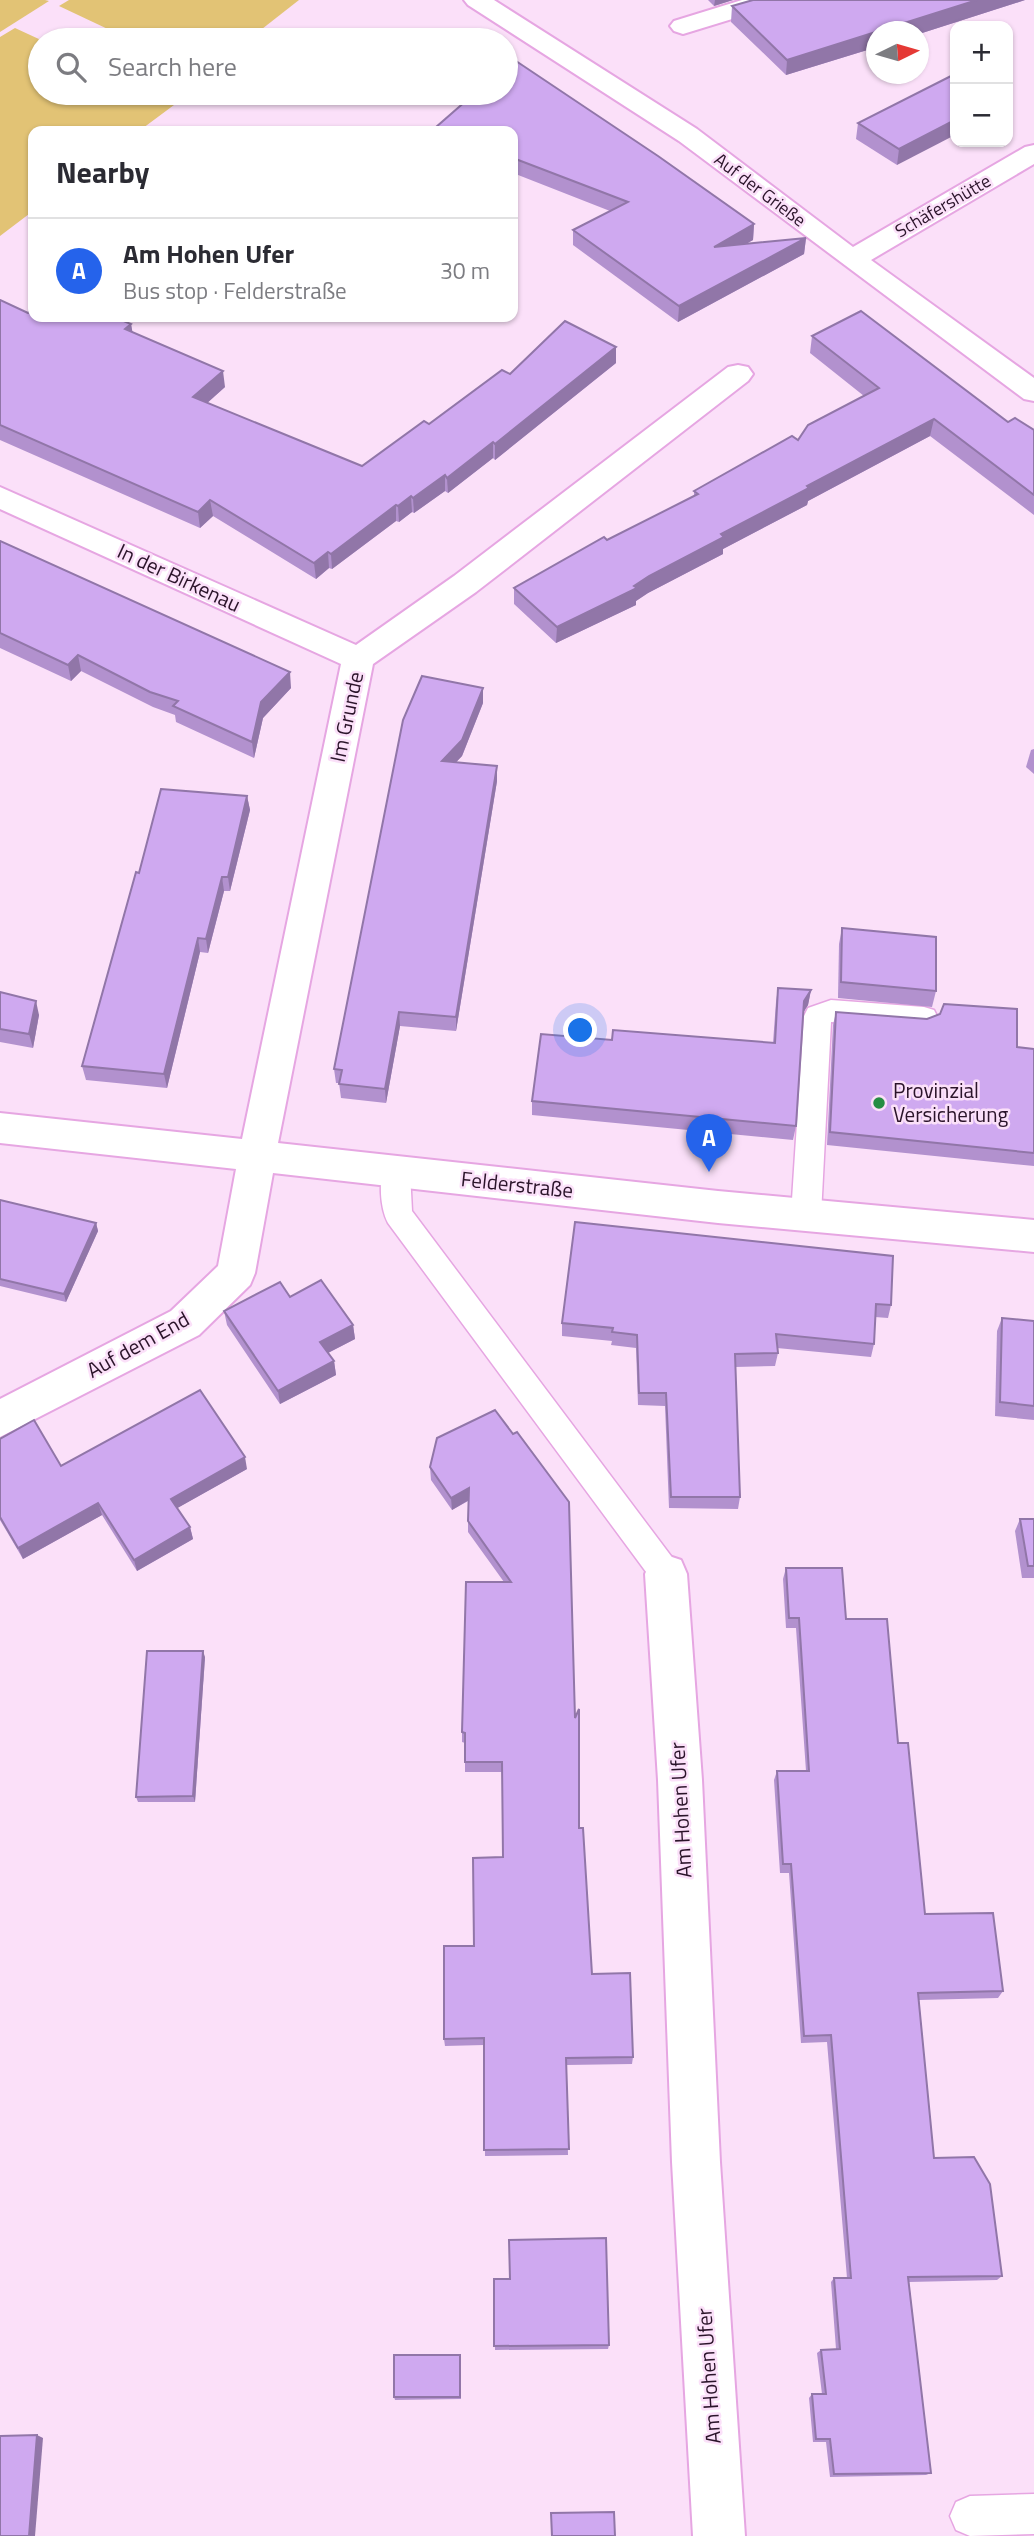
<!DOCTYPE html>
<html lang="en">
<head>
<meta charset="utf-8">
<style>
	:root { --surface:#fff; --page:#f7f7f7; --text:#2b2b33; --muted:#7c7c81; --line:#e1e1e2; --accent:#2563eb }
	body { margin:0; font-family:"Titillium Web",sans-serif; background:var(--page); color:var(--text) }
	.controls { position:absolute; right:21px; top:21px; display:grid; overflow:hidden; border-radius:14px; box-shadow:0 2px 5px #0004 }
	.controls button { width:63px; height:63px; display:grid; place-items:center; padding:0; border:0; border-bottom:2px solid var(--line); background:var(--surface); color:var(--text); font:35px sans-serif }
	.compass { position:absolute; left:866px; top:21px; width:63px; height:63px; border-radius:50%; background:var(--surface); box-shadow:0 2px 5px #0004; rotate:85deg }
	.you { position:absolute; left:581px; top:1031px; width:24px; height:24px; margin:-18px; border:5px solid #fff; border-radius:50%; background:#1a73e8; box-shadow:0 0 0 10px #1a73e833 }
	.badge { display:grid; place-items:center; width:46px; height:46px; border-radius:50%; background:var(--accent); color:#fff; font-size:23px; font-weight:700 }
	.pin { position:absolute; translate:-50% -58px; filter:drop-shadow(0 2px 4px #0008) }
	.pin::after { content:''; position:absolute; top:37px; width:24px; height:21px; background:inherit; clip-path:polygon(0 0,100% 0,50% 100%) }
	.list { margin:0; padding:0; list-style:none }
	h2 { display:flex; justify-content:space-between; align-items:center; height:91px; margin:0; padding:0 28px; font-size:30px }
	h2 small { font-size:23px; font-weight:400; color:var(--muted) }
	.list li { display:grid; grid-template-columns:46px 1fr auto; gap:21px; align-items:center; box-sizing:border-box; height:105px; padding:0 28px; border-top:2px solid var(--line) }
	.list b { display:block; font-size:26px; white-space:nowrap }
	.list p { margin:0; font-size:23px; white-space:nowrap; color:var(--muted) }
	.list em { font-size:23px; font-style:normal; color:var(--muted) }
	.icon { flex:none; width:38px; height:38px; fill:none; stroke:currentColor; stroke-width:2; stroke-linecap:round; stroke-linejoin:round }
	.map { position:relative; flex:none; width:1034px; height:2536px; overflow:hidden }
	.search { position:absolute; background:var(--surface); box-shadow:0 2px 5px #0004; left:28px; top:28px; width:490px; height:77px; display:flex; align-items:center; gap:18px; box-sizing:border-box; padding:0 24px; border-radius:38px; color:var(--muted); font-size:26px }
	.panel { position:absolute; background:var(--surface); box-shadow:0 2px 5px #0004; left:28px; top:126px; width:490px; height:196px; border-radius:14px }
	.map>svg:first-child { display:block }
</style>
</head>
<body>
<div class="map">
<svg width="1034" height="2536" viewBox="0 0 1034 2536">
	<rect width="100%" height="100%" fill="#fbe0f9"/>
	<g fill="#e2c375">
		<polygon points="0,0 45,0 49,1 0,32"/>
		<polygon points="69,0 299,0 248,40 131,40 59,6"/>
		<polygon points="15,28 41,40 40,93 149,93 174,105 139,131 33,131 33,211 0,236 0,37"/>
	</g>
	<g fill="none" stroke-linecap="round" stroke-linejoin="round">
		<defs>
			<g id="service">
				<polygon points="831,1000 924,1007 934,1010 938,1018 934,1026 924,1029 831,1022 821,1215 816,1224 806,1227 796,1224 791,1215 804,1016 808,1008"/>
				<path d="M396 1160 406 1164 410 1172 412 1211 677 1564 682 1574 677 1584 666 1589 655 1584 388 1223C380 1208 378 1179 386 1164Z"/>
				<polygon points="1034,2494 1034,2534 970,2536 956,2530 950,2516 956,2502 970,2496"/>
			</g>
			<g id="minor">
				<polygon points="464,0 494,0 697,129 853,247 1025,147 1034,145 1034,164 871,260 1034,378 1034,401 1024,399 679,141 468,5"/>
				<polygon points="742,0 782,0 778,5 683,34 674,31 670,26 674,21"/>
				<polygon points="738,365 748,367 753,374 748,381 476,592 373,664 278,1143 718,1191 1034,1220 1034,1252 718,1223 273,1173 255,1273 250,1285 199,1335 0,1437 0,1399 171,1311 218,1266 236,1169 0,1143 0,1113 242,1139 341,664 0,509 0,487 356,645 454,576 728,367"/>
				<polygon points="666,1555 681,1560 687,1574 702,1780 720,2162 745,2536 693,2536 672,2162 658,1780 645,1574 651,1560"/>
			</g>
		</defs>
		<use href="#service" stroke="#e6a6e2" stroke-width="3"/>
		<use href="#minor" stroke="#e6a6e2" stroke-width="4"/>
		<use href="#service" fill="#fff" fill-rule="evenodd"/>
		<use href="#minor" fill="#fff" fill-rule="evenodd"/>
	</g>
	<g fill="#b291ce">
		<polygon points="708,0 733,0 714,6"/>
		<polygon points="753,0 1025,0 919,34 919,32 877,32 877,47 786,75 731,22 732,6"/>
		<polygon points="513,59 658,156 754,224 753,240 745,244 806,238 804,254 678,322 573,245 573,230 610,211 513,173 513,131 435,131 435,128 475,93 506,93 506,66"/>
		<polygon points="955,74 897,165 856,139 858,123"/>
		<polygon points="0,300 28,313 131,324 132,332 225,387 207,403 362,466 510,374 616,363 495,460 493,458 448,493 445,491 414,513 412,512 399,522 396,521 332,569 329,568 316,579 213,516 200,528 0,440"/>
		<polygon points="812,336 1008,422 1034,430 1034,515 930,436 808,501 807,505 723,549 723,554 648,593 636,601 636,605 556,643 514,604 514,588 694,496 694,491 798,440 864,396 810,353"/>
		<polygon points="0,541 291,688 263,718 254,758 176,722 175,715 153,707 81,671 71,681 0,648"/>
		<polygon points="483,703 462,756 456,762 497,781 456,1031 400,1026 386,1103 341,1098 339,1083 336,1083 334,1069 403,720"/>
		<polygon points="1034,749 1034,774 1026,767 1031,750"/>
		<polygon points="247,796 250,810 230,891 224,891 208,953 200,952 167,1088 86,1080 82,1066 139,873"/>
		<polygon points="842,928 936,991 932,1007 838,998 839,944"/>
		<polygon points="778,988 811,990 808,1005 803,1013 796,1126 793,1140 532,1115 532,1101 612,1040 773,1043 776,1002"/>
		<polygon points="0,992 39,1015 33,1048 0,1042"/>
		<polygon points="836,1012 1017,1047 1034,1049 1034,1166 827,1145 833,1025"/>
		<polygon points="0,1200 96,1223 98,1231 66,1302 0,1286"/>
		<polygon points="575,1222 891,1305 888,1318 875,1317 874,1344 871,1357 777,1348 778,1353 775,1366 735,1367 740,1497 738,1509 669,1508 665,1406 638,1405 636,1348 611,1345 612,1341 562,1336 562,1323"/>
		<polygon points="290,1297 353,1325 355,1339 328,1353 334,1361 336,1375 280,1404 227,1325 224,1311"/>
		<polygon points="1002,1318 1034,1321 1034,1420 995,1416 997,1331"/>
		<polygon points="495,1410 579,1828 592,1974 633,2057 632,2064 566,2065 568,2155 485,2156 484,2045 445,2046 444,2039 503,1857 502,1772 465,1772 465,1743 462,1742 462,1732 504,1582 468,1532 468,1501 452,1510 431,1480 430,1467"/>
		<polygon points="0,1439 61,1466 247,1469 177,1508 190,1527 193,1539 137,1571 102,1515 23,1559 0,1520"/>
		<polygon points="1020,1519 1034,1519 1034,1578 1022,1578 1015,1531"/>
		<polygon points="786,1568 846,1619 898,1743 925,1914 1003,1991 998,1998 919,2000 934,2158 1002,2276 997,2280 909,2282 931,2473 926,2475 830,2477 826,2442 813,2442 809,2398 812,2394 822,2394 817,2353 821,2350 836,2349 831,2282 834,2278 847,2278 827,2042 801,2043 789,1873 780,1873 774,1780 777,1771 806,1771 796,1628 786,1628 783,1579"/>
		<polygon points="205,1657 195,1802 138,1802 136,1797"/>
		<polygon points="494,2279 609,2345 608,2349 495,2350"/>
		<polygon points="460,2355 461,2399 395,2400 394,2397"/>
	</g>
	<g fill="#9176a8">
		<polygon points="715,0 733,0 714,6"/>
		<polygon points="977,0 1025,0 919,34 919,32 877,32"/>
		<polygon points="877,32 877,47 786,75 787,60"/>
		<polygon points="955,120 955,135 897,165 899,149"/>
		<polygon points="754,224 753,240 713,263 714,247"/>
		<polygon points="806,238 804,254 678,322 679,306"/>
		<polygon points="131,324 134,340 125,329"/>
		<polygon points="616,347 616,363 495,460 495,444"/>
		<polygon points="223,371 225,387 196,413 193,397"/>
		<polygon points="934,419 930,436 808,501 807,505 723,549 723,554 648,593 636,601 636,605 556,643 557,627 649,576 807,486"/>
		<polygon points="493,442 493,458 448,493 447,478"/>
		<polygon points="445,475 445,491 414,513 413,498"/>
		<polygon points="411,496 412,512 399,522 398,506"/>
		<polygon points="210,500 213,516 200,528 198,512"/>
		<polygon points="396,505 396,521 332,569 331,554"/>
		<polygon points="328,552 329,568 316,579 314,563"/>
		<polygon points="78,655 81,671 71,681 68,665"/>
		<polygon points="290,672 291,688 263,718 254,758 252,742 261,702"/>
		<polygon points="483,688 483,703 462,756 443,776 442,761"/>
		<polygon points="497,766 497,781 456,1031 456,1017"/>
		<polygon points="247,796 250,810 230,891 228,877"/>
		<polygon points="222,877 224,891 208,953 206,939"/>
		<polygon points="198,938 200,952 167,1088 164,1074"/>
		<polygon points="811,990 808,1005 801,1016 804,1001"/>
		<polygon points="36,1001 39,1015 33,1048 29,1034"/>
		<polygon points="399,1012 400,1026 386,1103 385,1089"/>
		<polygon points="96,1223 98,1231 66,1302 64,1294"/>
		<polygon points="353,1325 355,1339 322,1356 320,1342"/>
		<polygon points="334,1361 336,1375 280,1404 278,1391"/>
		<polygon points="245,1457 247,1469 174,1510 171,1499"/>
		<polygon points="469,1488 469,1500 452,1510 451,1498"/>
		<polygon points="98,1503 102,1515 23,1559 18,1548"/>
		<polygon points="190,1527 193,1539 137,1571 134,1560"/>
		<polygon points="203,1651 205,1657 195,1802 193,1796"/>
		<polygon points="37,2435 43,2438 35,2536 29,2536"/>
	</g>
	<g fill="#cfa9f0" stroke="#9176a8" stroke-width="2">
		<polygon points="753,0 977,0 787,60 732,6"/>
		<polygon points="513,59 658,156 754,224 714,247 806,238 679,306 573,230 628,202 513,158 513,131 443,131 435,128 475,93 506,93 506,66"/>
		<polygon points="955,74 955,120 899,149 858,123"/>
		<polygon points="0,300 28,313 33,309 33,317 114,317 131,324 125,329 223,371 193,397 362,466 424,421 429,424 502,370 510,374 565,321 616,347 495,444 493,442 447,478 445,475 413,498 411,496 398,506 396,505 331,554 328,552 314,563 210,500 198,512 0,425"/>
		<polygon points="861,311 1008,422 1015,418 1034,430 1034,495 934,419 807,486 809,488 721,534 724,537 649,576 634,586 637,588 557,627 514,588 604,537 607,540 698,494 694,491 792,436 798,440 808,425 879,388 812,336"/>
		<polygon points="0,541 290,672 261,702 252,742 173,706 178,701 150,692 78,655 68,665 0,633"/>
		<polygon points="422,676 483,688 462,740 442,761 497,766 456,1017 399,1012 385,1089 339,1084 342,1070 334,1069 403,720"/>
		<polygon points="161,789 247,796 228,877 222,877 206,939 198,938 164,1074 82,1066 136,872 139,873"/>
		<polygon points="842,928 936,937 936,991 841,982"/>
		<polygon points="778,988 811,990 804,1001 796,1126 532,1101 541,1034 612,1040 613,1030 775,1043"/>
		<polygon points="0,992 36,1001 29,1034 0,1029"/>
		<polygon points="944,1004 1017,1009 1017,1047 1034,1049 1034,1153 830,1132 836,1012 927,1019 940,1014"/>
		<polygon points="0,1200 96,1223 64,1294 0,1279"/>
		<polygon points="575,1222 893,1256 891,1305 876,1304 874,1344 776,1334 778,1353 735,1354 740,1497 671,1497 666,1393 639,1393 637,1335 612,1332 613,1328 562,1323"/>
		<polygon points="321,1280 353,1325 320,1342 334,1361 278,1391 224,1311 280,1282 290,1297"/>
		<polygon points="1002,1318 1034,1321 1034,1406 1000,1402"/>
		<polygon points="200,1390 245,1457 171,1499 190,1527 134,1560 98,1503 18,1548 0,1517 0,1439 34,1420 61,1466"/>
		<polygon points="495,1410 513,1434 517,1432 569,1502 575,1718 579,1709 579,1828 583,1828 592,1974 630,1973 633,2057 566,2058 569,2149 484,2150 484,2038 444,2039 444,1946 474,1946 473,1858 503,1857 502,1762 465,1762 465,1733 462,1732 466,1582 511,1582 468,1521 469,1488 451,1498 430,1467 437,1438"/>
		<polygon points="1020,1519 1034,1519 1034,1566 1028,1566"/>
		<polygon points="786,1568 842,1568 846,1619 887,1619 898,1743 908,1743 925,1914 993,1913 1003,1991 918,1993 934,2158 974,2157 990,2184 1002,2276 908,2277 931,2473 834,2474 830,2439 816,2439 812,2394 826,2394 821,2350 840,2349 834,2278 851,2278 831,2035 804,2036 791,1864 783,1864 777,1771 809,1771 799,1618 789,1618"/>
		<polygon points="147,1651 203,1651 193,1796 136,1797"/>
		<polygon points="606,2238 609,2345 494,2346 494,2279 510,2279 509,2240"/>
		<rect x="394" y="2355" width="66" height="42"/>
		<polygon points="37,2435 29,2536 0,2536 0,2436"/>
		<polygon points="614,2512 615,2536 552,2536 551,2513"/>
	</g>
	<circle fill="#258d43" stroke="#fbe0f9" stroke-width="2.5" cx="879" cy="1103" r="7"/>
	<g text-anchor="middle" stroke-width="5" stroke-linejoin="round" paint-order="stroke">
		<g font-size="18" fill="#2b142a" stroke="#fbe0f9">
			<text transform="translate(760 190) rotate(37)" y="6">Auf der Grieße</text>
			<text transform="translate(943 206) rotate(-30)" y="6">Schäfershütte</text>
		</g>
		<g font-size="21" fill="#2b142a" stroke="#fbe0f9">
			<text transform="translate(179 578) rotate(25)" y="7">In der Birkenau</text>
			<text transform="translate(347 717) rotate(-78)" y="7">Im Grunde</text>
			<text transform="translate(517 1185) rotate(6)" y="7">Felderstraße</text>
			<text transform="translate(138 1345) rotate(-29)" y="7">Auf dem End</text>
			<text transform="translate(681 1810) rotate(-93)" y="7">Am Hohen Ufer</text>
			<text transform="translate(709 2376) rotate(-94)" y="7">Am Hohen Ufer</text>
		</g>
		<g font-size="21" fill="#2b142a" stroke="#fbe0f9" text-anchor="start">
			<text x="893" y="1098">Provinzial<tspan x="893" dy="24">Versicherung</tspan></text>
		</g>
	</g>
</svg>
<div class="controls">
<button>+</button>
<button>−</button>
</div>
<svg class="compass" viewBox="-18 -18 36 36"><path d="M0-13l5 13h-10z" fill="#e53935"/><path d="M0 13l5-13h-10z" fill="#7c7c81"/></svg>
<div class="you"></div>
<div class="pin badge" style="left:709px;top:1172px">A</div>
<div class="search"><svg class="icon" aria-label="search" viewBox="0 0 24 24"><circle cx="10" cy="10" r="6"/><path d="M15 15l6 6"/></svg>Search here</div>
<section class="panel">
<h2>Nearby<small></small></h2>
<ul class="list">
<li><span class="badge">A</span><div><b>Am Hohen Ufer</b><p>Bus stop · Felderstraße</p></div><em>30 m</em></li>
</ul>
</section>
</div>
</body>
</html>
